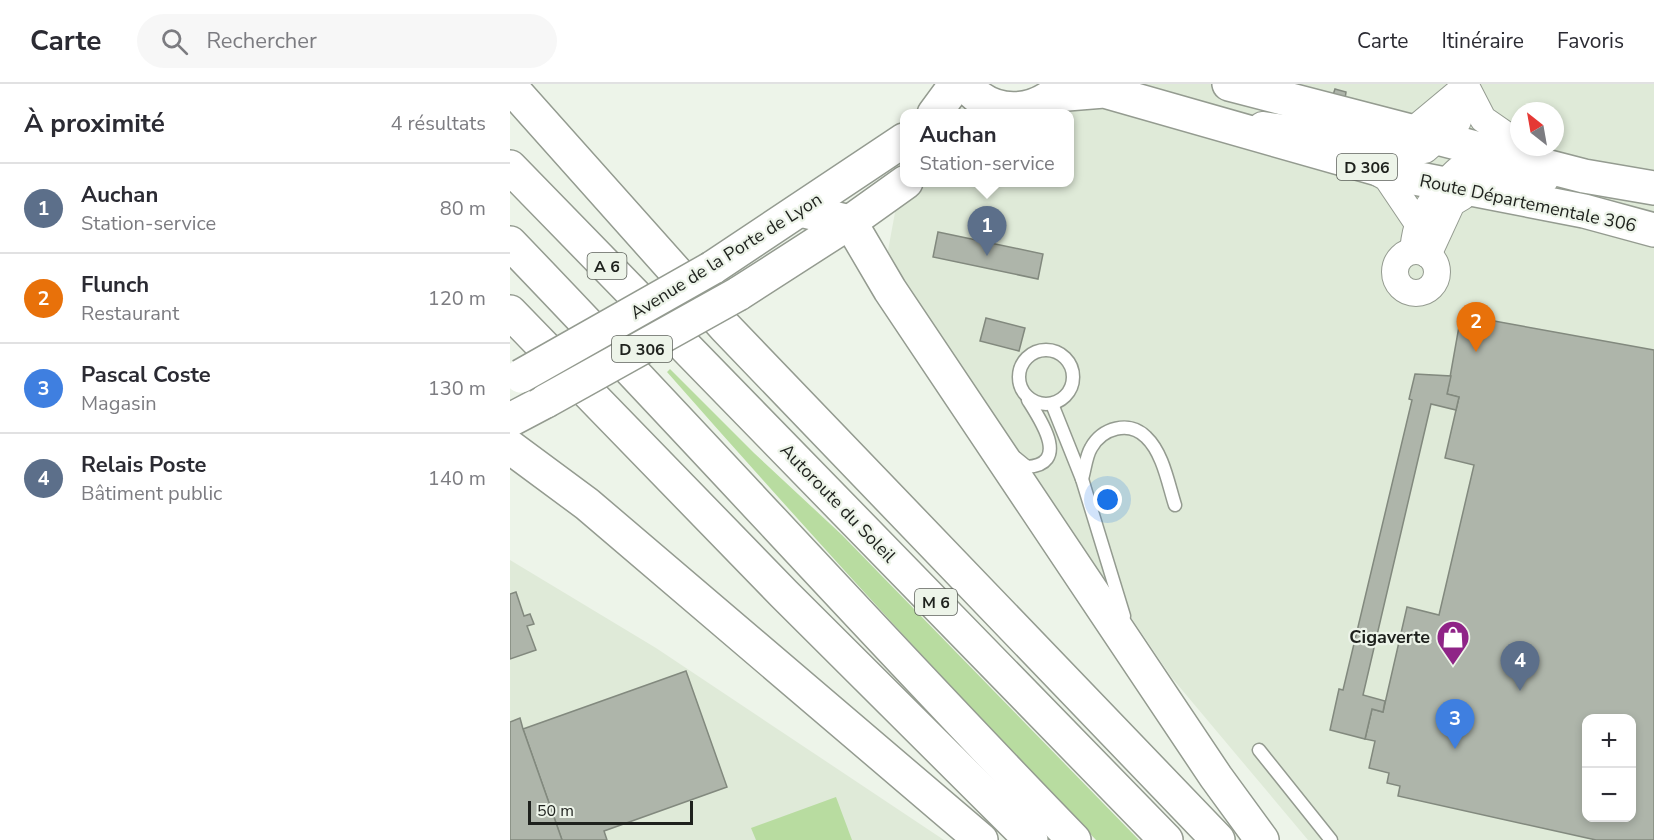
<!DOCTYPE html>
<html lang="fr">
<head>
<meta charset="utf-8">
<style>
	:root { --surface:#fff; --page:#f7f7f7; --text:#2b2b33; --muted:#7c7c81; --line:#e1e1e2; --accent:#8f2487 }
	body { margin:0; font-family:"Nunito Sans",sans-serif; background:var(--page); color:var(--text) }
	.controls { position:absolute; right:18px; bottom:18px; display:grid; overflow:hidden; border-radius:12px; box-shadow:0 3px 9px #0003 }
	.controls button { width:54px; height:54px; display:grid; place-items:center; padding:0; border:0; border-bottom:2px solid var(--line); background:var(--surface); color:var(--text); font:30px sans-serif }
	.compass { position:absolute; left:1000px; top:18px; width:54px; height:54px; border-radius:50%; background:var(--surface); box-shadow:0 3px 9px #0003; rotate:329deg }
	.scale { position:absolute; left:18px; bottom:15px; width:165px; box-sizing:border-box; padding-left:6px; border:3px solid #1e211d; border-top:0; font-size:16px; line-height:21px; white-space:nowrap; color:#1e211d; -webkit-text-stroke:4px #edf4e9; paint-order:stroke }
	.you { position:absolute; left:598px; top:416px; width:21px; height:21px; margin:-15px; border:4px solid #fff; border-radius:50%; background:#1a73e8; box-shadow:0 0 0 9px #1a73e833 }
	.badge { display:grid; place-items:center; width:39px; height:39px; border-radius:50%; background:var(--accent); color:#fff; font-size:20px; font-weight:700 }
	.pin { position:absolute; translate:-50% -50px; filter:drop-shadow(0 2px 3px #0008) }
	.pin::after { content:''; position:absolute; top:32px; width:21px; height:18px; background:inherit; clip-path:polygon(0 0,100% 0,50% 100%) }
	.popup { position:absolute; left:390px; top:25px; width:174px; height:78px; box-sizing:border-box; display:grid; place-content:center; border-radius:12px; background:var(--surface); filter:drop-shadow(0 2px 4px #0005); font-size:20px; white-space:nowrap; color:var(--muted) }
	.popup b { font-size:22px; color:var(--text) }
	.popup::after { content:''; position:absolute; left:50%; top:100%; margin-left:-12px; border:12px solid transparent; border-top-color:var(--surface) }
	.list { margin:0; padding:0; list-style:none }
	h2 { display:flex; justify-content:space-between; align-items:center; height:78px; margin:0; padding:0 24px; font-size:26px }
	h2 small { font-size:20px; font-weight:400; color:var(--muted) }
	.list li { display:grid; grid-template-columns:39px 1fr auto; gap:18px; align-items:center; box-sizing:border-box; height:90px; padding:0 24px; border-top:2px solid var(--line) }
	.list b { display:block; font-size:22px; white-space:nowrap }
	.list p { margin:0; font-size:20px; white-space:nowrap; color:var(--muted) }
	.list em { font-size:20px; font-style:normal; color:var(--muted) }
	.icon { flex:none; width:33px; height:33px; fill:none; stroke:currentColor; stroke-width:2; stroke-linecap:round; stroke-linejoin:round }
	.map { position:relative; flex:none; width:1144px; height:756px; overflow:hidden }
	header { display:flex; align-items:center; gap:36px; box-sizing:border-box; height:84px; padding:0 30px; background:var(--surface); border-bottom:2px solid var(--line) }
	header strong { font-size:28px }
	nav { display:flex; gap:33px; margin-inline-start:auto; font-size:21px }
	.search { width:420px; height:54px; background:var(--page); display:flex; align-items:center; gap:15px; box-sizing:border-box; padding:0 21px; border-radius:33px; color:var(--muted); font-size:22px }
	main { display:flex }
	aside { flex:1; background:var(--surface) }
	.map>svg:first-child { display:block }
</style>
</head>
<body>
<header>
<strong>Carte</strong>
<div class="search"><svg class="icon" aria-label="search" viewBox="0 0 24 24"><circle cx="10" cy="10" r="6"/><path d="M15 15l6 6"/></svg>Rechercher</div>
<nav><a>Carte</a><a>Itinéraire</a><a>Favoris</a></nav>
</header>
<main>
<aside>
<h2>À proximité<small>4 résultats</small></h2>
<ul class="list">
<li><span class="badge" style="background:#5c6f8a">1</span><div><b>Auchan</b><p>Station-service</p></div><em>80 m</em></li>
<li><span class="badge" style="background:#e8710a">2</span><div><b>Flunch</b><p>Restaurant</p></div><em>120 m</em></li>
<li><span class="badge" style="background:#3f7fe0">3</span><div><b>Pascal Coste</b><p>Magasin</p></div><em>130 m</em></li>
<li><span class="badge" style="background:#5c6f8a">4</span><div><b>Relais Poste</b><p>Bâtiment public</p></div><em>140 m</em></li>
</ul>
</aside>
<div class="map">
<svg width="1144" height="756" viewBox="0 0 1144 756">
	<rect width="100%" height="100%" fill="#edf4e9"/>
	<g fill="#dfead8" fill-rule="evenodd">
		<path d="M569 0H1144V756H798L662 594 377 172 386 123 419 99 560 98V30L555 29 565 27ZM1009 27H1045V63H1009ZM1076 634H1122V734H1076Z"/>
		<polygon points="0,476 146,564 434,756 0,756"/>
	</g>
	<g fill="#b8dca0">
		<path d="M160 285 244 369 332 451 629 756H586C439 603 297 447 157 288Z"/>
		<polygon points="326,713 342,756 246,756 241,744"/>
	</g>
	<g fill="#aeb5aa" stroke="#82897e" stroke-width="1.5" fill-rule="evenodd">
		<polygon points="825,5 836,8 835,15 823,11"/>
		<polygon points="428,148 533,170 528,195 423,173"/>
		<path d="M951 231 1144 266V756H1086L888 712 890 702 877 699 879 689 859 684 865 657 855 655 862 625 873 628 897 523 929 531 964 381 935 374 949 313 937 310ZM1076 634H1122V734H1076Z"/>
		<polygon points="476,234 515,244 509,267 470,257"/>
		<polygon points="905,290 941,292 937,310 949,313 946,326 921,320 853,611 875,617 873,628 862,625 855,655 820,646 829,605 833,606 902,316 899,315"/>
		<polygon points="6,508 14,532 20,530 24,540 17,542 26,566 0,575 0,510"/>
		<polygon points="176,587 217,703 94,747 97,756 52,756 13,645"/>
		<polygon points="10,634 13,645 52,756 0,756 0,638"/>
	</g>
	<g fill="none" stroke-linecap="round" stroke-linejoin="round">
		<defs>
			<g id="lane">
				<circle cx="536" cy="293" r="27"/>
				<polyline points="542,320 572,395 614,532"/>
				<path d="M506 374 517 383C561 380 530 335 518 316"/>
				<path d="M572 395C575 385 576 372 581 364 592 344 619 336 636 353 653 369 658 399 665 421"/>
				<polyline points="749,666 821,756"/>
			</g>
			<g id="street">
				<polyline points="956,2 973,35 1009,60"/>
				<polyline points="752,41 819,50 884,67 915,66 948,37 956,2"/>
				<polyline points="902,47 956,2"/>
				<polyline points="863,86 877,94 908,140"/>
				<circle cx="906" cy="188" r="21"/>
				<path d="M903 167C904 158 905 147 909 139 915 125 939 91 952 83L1035 96"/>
				<polyline points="918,171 942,119 952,113"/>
			</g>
			<g id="primary">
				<path d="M455 0C483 35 527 31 555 0"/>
				<polyline points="719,0 1074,92 1144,104"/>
				<polyline points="545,11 594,7 889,91 1074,127 1144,146"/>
				<polyline points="424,30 446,0"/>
				<polyline points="202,184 394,56"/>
				<polyline points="228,210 340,138 396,98"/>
				<polyline points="0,336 36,317"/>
			</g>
			<g id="highway">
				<polyline points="0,2 215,243 708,756"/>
				<polyline points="0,83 656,756"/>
				<polyline points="290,126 340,138 380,206 706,693 752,756"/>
				<path d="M0 159C190 356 373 560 564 756"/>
				<polyline points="0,228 274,510 521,756"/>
				<polyline points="0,363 77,420 471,756"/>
			</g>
		</defs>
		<use href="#lane" stroke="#949b90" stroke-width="15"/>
		<use href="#street" stroke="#949b90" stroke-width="28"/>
		<use href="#primary" stroke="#949b90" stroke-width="36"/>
		<use href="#highway" stroke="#949b90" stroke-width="36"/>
		<use href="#lane" stroke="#fff" stroke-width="12"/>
		<use href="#street" stroke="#fff" stroke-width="26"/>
		<use href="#primary" stroke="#fff" stroke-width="33"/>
		<use href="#highway" stroke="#fff" stroke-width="33"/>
		<defs>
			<g id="primary-bridge">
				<polyline points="11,292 202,184"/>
				<polyline points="36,317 228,210"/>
			</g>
		</defs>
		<use href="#primary-bridge" stroke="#949b90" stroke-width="36" stroke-linecap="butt"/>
		<use href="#primary-bridge" stroke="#fff" stroke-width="33"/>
	</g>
	<defs>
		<symbol id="shop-pin" viewBox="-11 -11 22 30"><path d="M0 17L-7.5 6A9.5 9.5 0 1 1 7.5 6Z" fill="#8f2487" stroke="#edf4e9"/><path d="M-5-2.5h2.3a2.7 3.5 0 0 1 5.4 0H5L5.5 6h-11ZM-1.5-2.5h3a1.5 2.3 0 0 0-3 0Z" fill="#fff"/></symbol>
	</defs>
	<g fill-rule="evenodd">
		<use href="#shop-pin" x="924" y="534" width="38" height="52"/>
	</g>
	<g text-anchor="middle" stroke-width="4.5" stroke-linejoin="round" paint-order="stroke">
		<g fill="#edf4e9" stroke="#5c605a" stroke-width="1.5">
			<rect x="827" y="70" width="60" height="26" rx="4.5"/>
			<rect x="77.5" y="169" width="39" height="26" rx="4.5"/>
			<rect x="102" y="252" width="60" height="26" rx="4.5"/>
			<rect x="405" y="505" width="42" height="26" rx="4.5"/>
		</g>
		<g font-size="16" font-weight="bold" fill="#1e211d">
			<text x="857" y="89">D 306</text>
			<text x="97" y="188">A 6</text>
			<text x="132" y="271">D 306</text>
			<text x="426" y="524">M 6</text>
		</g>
		<g font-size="18" fill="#1e211d" stroke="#edf4e9">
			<text transform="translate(1018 119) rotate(12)" y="6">Route Départementale 306</text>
			<text transform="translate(216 172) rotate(-32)" y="6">Avenue de la Porte de Lyon</text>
			<text transform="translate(328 419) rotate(46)" y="6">Autoroute du Soleil</text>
		</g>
		<g font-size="18" font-weight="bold" fill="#1e211d" stroke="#edf4e9" text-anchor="end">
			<text x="920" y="559">Cigaverte</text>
		</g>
	</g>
</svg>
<div class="controls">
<button>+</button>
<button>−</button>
</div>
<svg class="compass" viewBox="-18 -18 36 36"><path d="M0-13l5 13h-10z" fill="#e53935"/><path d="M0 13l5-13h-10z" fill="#7c7c81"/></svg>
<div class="scale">50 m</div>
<div class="you"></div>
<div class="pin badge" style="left:477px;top:172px;background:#5c6f8a">1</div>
<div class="popup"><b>Auchan</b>Station-service</div>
<div class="pin badge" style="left:966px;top:268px;background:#e8710a">2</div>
<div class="pin badge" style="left:945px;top:665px;background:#3f7fe0">3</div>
<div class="pin badge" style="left:1010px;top:607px;background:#5c6f8a">4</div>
</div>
</main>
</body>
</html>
